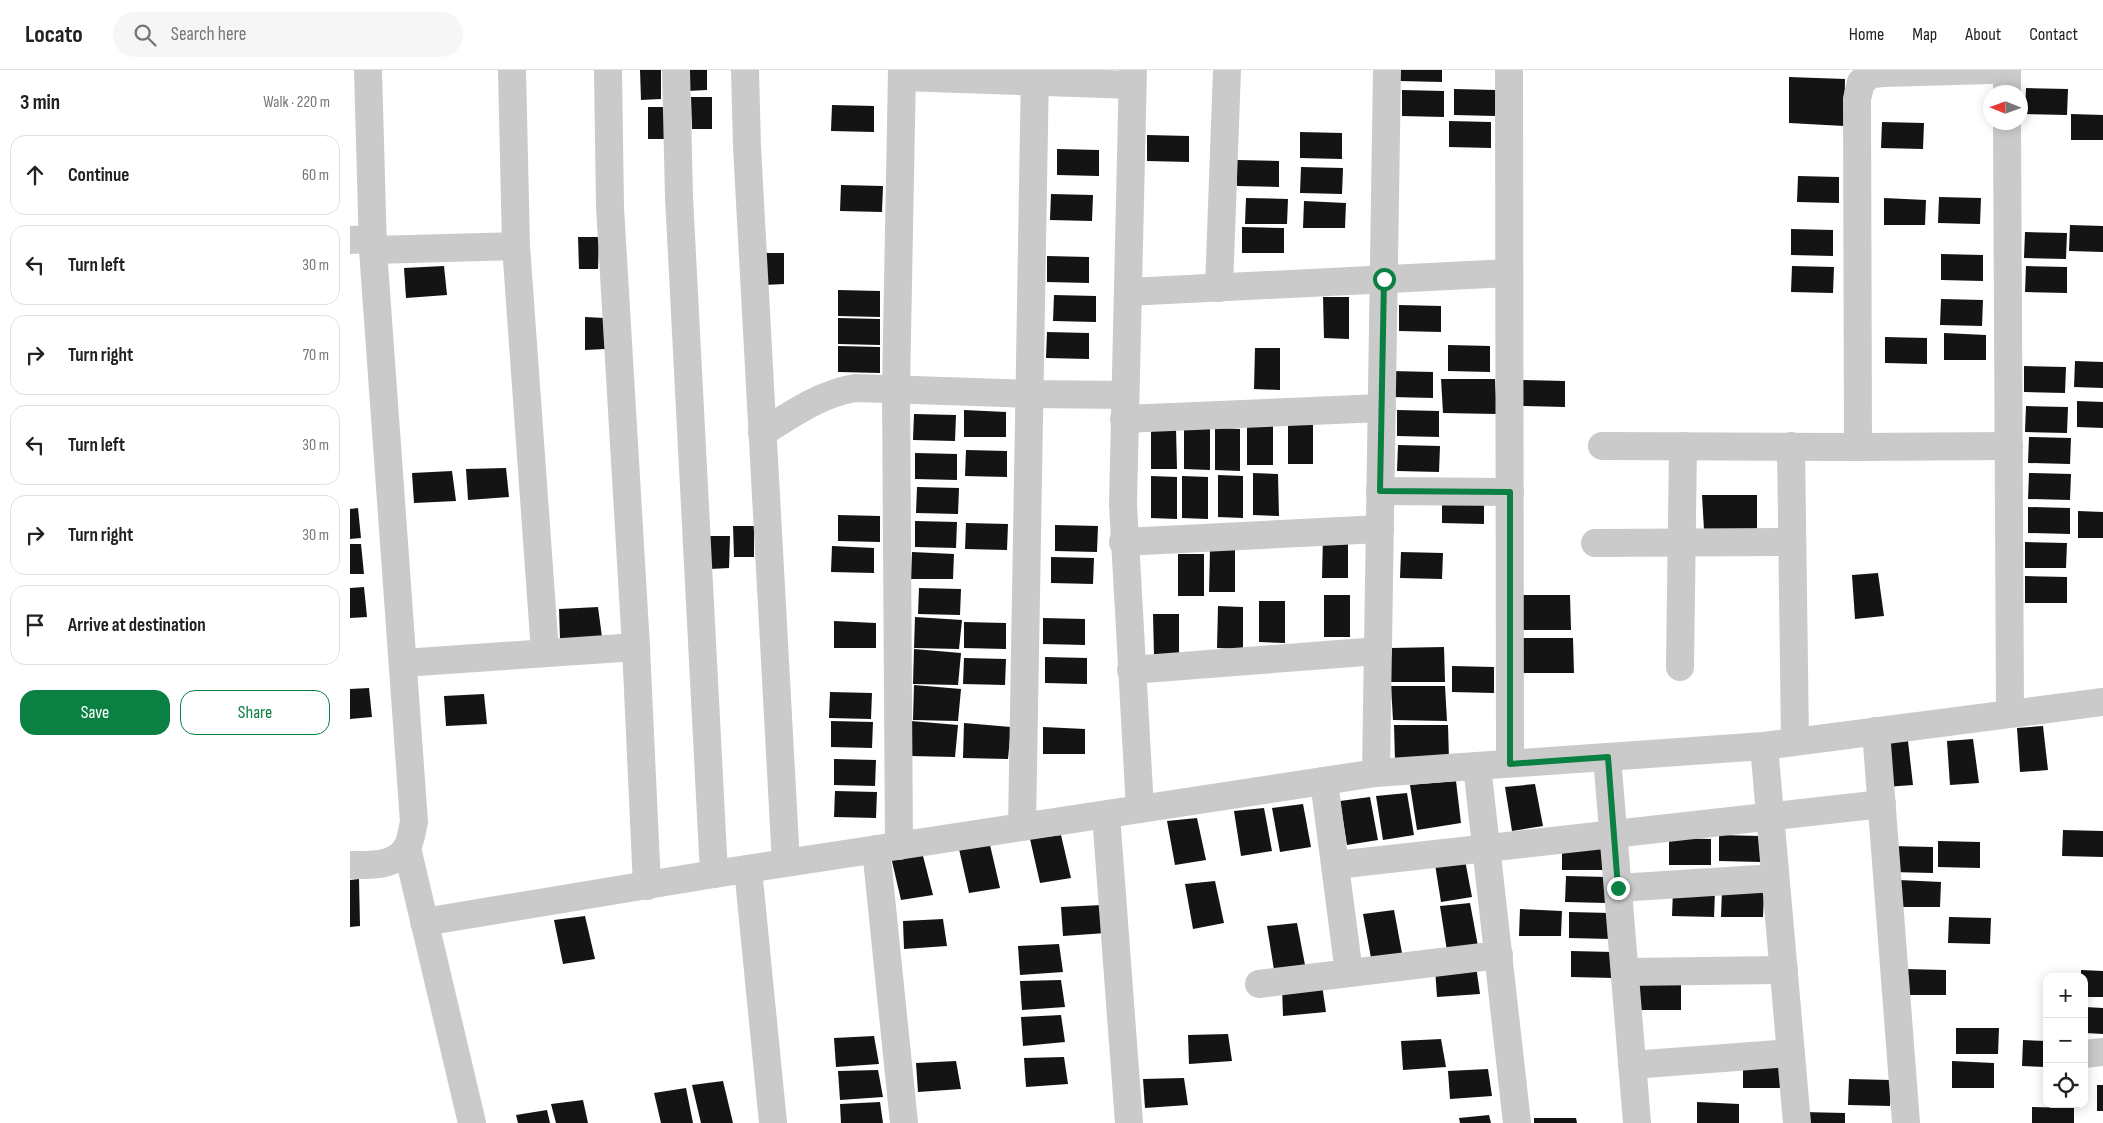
<!DOCTYPE html>
<html lang="en">
<head>
<meta charset="utf-8">
<style>
	:root { --surface:#fff; --page:#f6f6f6; --text:#222; --muted:#767676; --line:#e0e0e0; --accent:#0b8043 }
	body { margin:0; font-family:"Sofia Sans Condensed",sans-serif; background:var(--page); color:var(--text) }
	.controls { position:absolute; right:15px; bottom:15px; display:grid; overflow:hidden; border-radius:10px; box-shadow:0 2px 12px #0003 }
	.controls button { width:45px; height:45px; display:grid; place-items:center; padding:0; border:0; border-bottom:1px solid var(--line); background:var(--surface); color:var(--text); font:25px sans-serif }
	.compass { position:absolute; left:1633px; top:15px; width:45px; height:45px; border-radius:50%; background:var(--surface); box-shadow:0 2px 12px #0003; rotate:271deg }
	.stop { position:absolute; width:15px; height:15px; margin:-11px; border:4px solid #0b8043; border-radius:50%; background:#fff }
	.stop.end { background:#0b8043; border-color:#fff; box-shadow:0 1px 5px #0008 }
	.list { margin:0; padding:0; list-style:none }
	h2 { display:flex; justify-content:space-between; align-items:center; height:65px; margin:0; padding:0 20px; font-size:21px }
	h2 small { font-size:16px; font-weight:400; color:var(--muted) }
	.list li { display:grid; grid-template-columns:32px 1fr auto; gap:15px; align-items:center; box-sizing:border-box; height:80px; margin:0 10px 10px; padding:0 10px; border:1px solid var(--line); border-radius:15px }
	.list b { display:block; font-size:19px; white-space:nowrap }
	.list em { font-size:16px; font-style:normal; color:var(--muted) }
	.actions { display:flex; gap:10px; padding:15px 20px }
	.actions a { flex:1; padding:11px 0; border:1px solid var(--accent); border-radius:15px; text-align:center; font-size:18px; color:var(--accent) }
	.actions .main { background:var(--accent); color:#fff }
	.icon { flex:none; width:28px; height:28px; fill:none; stroke:currentColor; stroke-width:2; stroke-linecap:round; stroke-linejoin:round }
	.map { position:relative; flex:none; width:1753px; height:1053px; overflow:hidden }
	header { display:flex; align-items:center; gap:30px; box-sizing:border-box; height:70px; padding:0 25px; background:var(--surface); border-bottom:1px solid var(--line) }
	header strong { font-size:24px }
	nav { display:flex; gap:28px; margin-inline-start:auto; font-size:18px }
	.search { width:350px; height:45px; background:var(--page); display:flex; align-items:center; gap:12px; box-sizing:border-box; padding:0 18px; border-radius:28px; color:var(--muted); font-size:19px }
	main { display:flex }
	aside { flex:1; background:var(--surface) }
	.map>svg:first-child { display:block }
</style>
</head>
<body>
<header>
<strong>Locato</strong>
<div class="search"><svg class="icon" aria-label="search" viewBox="0 0 24 24"><circle cx="10" cy="10" r="6"/><path d="M15 15l6 6"/></svg>Search here</div>
<nav><a>Home</a><a>Map</a><a>About</a><a>Contact</a></nav>
</header>
<main>
<aside>
<h2>3 min<small>Walk · 220 m</small></h2>
<ul class="list">
<li><svg class="icon" aria-label="ahead" viewBox="0 0 24 24"><path d="M12 20V5M6 11l6-6 6 6"/></svg><div><b>Continue</b></div><em>60 m</em></li>
<li><svg class="icon" aria-label="left" viewBox="0 0 24 24"><path d="M17 20v-9H6M10 6l-5 5 5 5"/></svg><div><b>Turn left</b></div><em>30 m</em></li>
<li><svg class="icon" aria-label="right" viewBox="0 0 24 24"><path d="M7 20v-9h11M14 6l5 5-5 5"/></svg><div><b>Turn right</b></div><em>70 m</em></li>
<li><svg class="icon" aria-label="left" viewBox="0 0 24 24"><path d="M17 20v-9H6M10 6l-5 5 5 5"/></svg><div><b>Turn left</b></div><em>30 m</em></li>
<li><svg class="icon" aria-label="right" viewBox="0 0 24 24"><path d="M7 20v-9h11M14 6l5 5-5 5"/></svg><div><b>Turn right</b></div><em>30 m</em></li>
<li><svg class="icon" aria-label="arrive" viewBox="0 0 24 24"><path d="M6 21V4h12l-3 4 3 4H6"/></svg><div><b>Arrive at destination</b></div></li>
</ul>
<div class="actions"><a class="main">Save</a><a>Share</a></div>
</aside>
<div class="map">
<svg width="1753" height="1053" viewBox="0 0 1753 1053">
	<rect width="100%" height="100%" fill="#fff"/>
	<g fill="#141414">
		<polygon points="290,0 311,0 311,29 291,30"/>
		<polygon points="336,0 357,0 357,20 337,21"/>
		<polygon points="1050,0 1092,0 1092,12 1049,11"/>
		<polygon points="1439,7 1495,9 1494,56 1439,53"/>
		<polygon points="1676,18 1718,19 1717,45 1675,44"/>
		<polygon points="1104,19 1146,20 1145,46 1104,45"/>
		<polygon points="1052,20 1094,21 1094,47 1052,46"/>
		<polygon points="341,27 362,27 362,59 342,59"/>
		<polygon points="482,35 524,36 524,62 481,61"/>
		<rect x="298" y="37" width="20" height="32"/>
		<polygon points="1721,44 1753,45 1753,70 1721,70"/>
		<polygon points="1099,51 1141,52 1141,78 1099,77"/>
		<polygon points="1532,52 1574,53 1573,79 1531,78"/>
		<polygon points="950,62 992,63 992,89 950,88"/>
		<polygon points="797,65 839,66 839,92 797,91"/>
		<polygon points="707,79 749,80 749,106 707,105"/>
		<polygon points="887,90 929,91 929,117 887,116"/>
		<polygon points="951,97 993,98 992,124 950,123"/>
		<polygon points="1448,106 1489,107 1489,133 1447,132"/>
		<polygon points="491,115 533,116 532,142 490,141"/>
		<polygon points="701,124 743,125 742,151 700,150"/>
		<polygon points="1589,127 1631,128 1630,154 1588,153"/>
		<polygon points="896,128 938,129 937,154 895,154"/>
		<polygon points="1534,128 1576,130 1575,155 1534,155"/>
		<polygon points="954,131 996,133 995,158 953,158"/>
		<polygon points="1720,155 1753,156 1753,182 1719,181"/>
		<polygon points="892,157 934,158 934,183 892,183"/>
		<polygon points="1441,159 1483,160 1483,186 1441,185"/>
		<polygon points="1675,162 1717,163 1716,189 1674,188"/>
		<polygon points="228,167 249,167 248,199 229,199"/>
		<polygon points="413,183 434,183 434,214 414,215"/>
		<polygon points="1591,184 1633,185 1633,211 1591,210"/>
		<polygon points="697,186 739,187 739,213 697,212"/>
		<polygon points="94,196 97,225 56,228 54,198"/>
		<polygon points="1442,196 1484,197 1483,223 1441,222"/>
		<polygon points="1676,196 1717,197 1717,223 1675,222"/>
		<polygon points="488,220 530,221 530,247 488,246"/>
		<polygon points="704,225 746,226 746,252 703,251"/>
		<polygon points="973,227 999,227 999,269 974,268"/>
		<polygon points="1591,229 1633,230 1632,256 1590,255"/>
		<polygon points="1049,235 1091,236 1091,262 1049,261"/>
		<polygon points="235,247 255,248 255,279 235,280"/>
		<polygon points="488,248 530,249 530,275 488,274"/>
		<polygon points="697,262 739,263 739,289 696,288"/>
		<polygon points="1594,263 1636,265 1636,290 1594,290"/>
		<polygon points="1535,267 1577,268 1577,294 1535,293"/>
		<polygon points="1098,275 1140,276 1140,302 1098,301"/>
		<polygon points="488,276 530,277 530,303 488,302"/>
		<polygon points="905,278 930,278 930,320 904,319"/>
		<polygon points="1725,291 1753,292 1753,318 1724,317"/>
		<polygon points="1674,296 1716,297 1715,323 1674,322"/>
		<polygon points="1041,301 1083,302 1083,328 1041,327"/>
		<polygon points="1091,309 1145,309 1147,344 1093,343"/>
		<polygon points="1173,310 1215,311 1215,337 1173,336"/>
		<polygon points="1727,331 1753,332 1753,358 1727,357"/>
		<polygon points="1676,336 1718,337 1717,363 1675,362"/>
		<polygon points="614,340 656,342 656,367 614,367"/>
		<polygon points="1047,340 1089,341 1089,367 1047,366"/>
		<polygon points="564,344 606,345 605,371 563,370"/>
		<polygon points="938,352 963,353 963,394 938,394"/>
		<polygon points="897,353 923,354 923,395 897,395"/>
		<polygon points="801,357 826,358 827,399 801,399"/>
		<polygon points="834,358 860,358 860,400 834,399"/>
		<polygon points="865,358 890,359 890,401 865,400"/>
		<polygon points="1679,367 1721,368 1720,394 1678,393"/>
		<polygon points="1048,375 1090,376 1089,402 1047,401"/>
		<polygon points="616,380 657,381 657,407 615,406"/>
		<polygon points="565,383 607,384 607,410 565,409"/>
		<polygon points="156,398 159,427 118,430 116,399"/>
		<polygon points="102,401 106,431 64,433 62,403"/>
		<polygon points="903,403 928,404 929,446 903,445"/>
		<polygon points="1679,403 1721,404 1720,430 1678,429"/>
		<polygon points="868,405 893,406 893,448 868,447"/>
		<polygon points="801,406 827,407 827,449 801,448"/>
		<polygon points="832,406 858,407 858,449 832,448"/>
		<polygon points="567,417 609,418 608,444 566,443"/>
		<polygon points="1352,425 1407,425 1407,460 1354,460"/>
		<polygon points="1092,427 1134,428 1134,454 1092,453"/>
		<polygon points="1678,437 1720,438 1720,464 1678,463"/>
		<polygon points="8,438 11,468 0,469 0,439"/>
		<polygon points="1728,441 1753,442 1753,468 1728,468"/>
		<polygon points="488,445 530,446 530,472 488,471"/>
		<polygon points="565,451 607,452 606,478 565,477"/>
		<polygon points="616,453 658,454 657,480 615,479"/>
		<polygon points="705,455 748,456 747,482 705,481"/>
		<polygon points="383,456 404,456 404,487 384,487"/>
		<polygon points="359,466 380,466 379,498 360,499"/>
		<polygon points="973,466 998,467 998,508 972,508"/>
		<polygon points="1675,472 1717,473 1716,498 1675,498"/>
		<polygon points="0,474 11,474 14,504 0,504"/>
		<polygon points="482,476 524,478 524,503 481,502"/>
		<polygon points="860,480 885,480 885,522 859,522"/>
		<polygon points="562,482 604,484 603,509 561,509"/>
		<polygon points="1051,482 1093,483 1092,509 1050,508"/>
		<rect x="828" y="484" width="26" height="42"/>
		<polygon points="701,487 744,488 743,514 701,513"/>
		<polygon points="1528,503 1534,546 1505,549 1502,505"/>
		<polygon points="1675,506 1717,507 1717,533 1675,533"/>
		<polygon points="14,517 17,547 0,548 0,518"/>
		<polygon points="569,518 611,519 610,545 568,544"/>
		<rect x="974" y="525" width="26" height="42"/>
		<polygon points="1166,525 1220,525 1221,560 1168,560"/>
		<polygon points="909,531 935,531 935,573 909,572"/>
		<polygon points="868,536 893,537 893,579 867,578"/>
		<polygon points="248,537 252,567 210,569 209,539"/>
		<polygon points="803,544 829,544 829,586 804,585"/>
		<polygon points="565,547 612,550 609,579 564,578"/>
		<polygon points="693,548 735,549 735,575 693,574"/>
		<polygon points="484,551 526,553 526,578 484,578"/>
		<polygon points="614,552 656,553 656,579 614,578"/>
		<polygon points="1169,568 1223,568 1224,603 1171,603"/>
		<polygon points="1094,577 1095,612 1041,612 1040,578"/>
		<polygon points="564,579 611,583 608,615 563,614"/>
		<polygon points="695,587 737,588 737,614 695,613"/>
		<polygon points="614,588 656,589 655,615 613,614"/>
		<polygon points="1102,596 1144,597 1144,623 1102,622"/>
		<polygon points="564,615 611,619 608,651 563,650"/>
		<polygon points="1041,616 1095,616 1097,651 1043,650"/>
		<polygon points="19,618 22,647 0,649 0,619"/>
		<polygon points="480,622 522,623 521,649 479,648"/>
		<polygon points="134,624 137,654 96,656 94,626"/>
		<polygon points="481,651 523,652 522,678 481,677"/>
		<polygon points="561,651 608,655 605,687 560,686"/>
		<polygon points="614,653 661,657 658,689 613,688"/>
		<polygon points="1044,655 1098,655 1099,690 1045,690"/>
		<polygon points="1693,656 1698,700 1670,702 1667,658"/>
		<polygon points="693,657 735,659 735,684 693,684"/>
		<polygon points="1623,669 1629,713 1600,715 1597,671"/>
		<polygon points="1558,671 1563,715 1535,717 1532,673"/>
		<polygon points="484,689 526,690 525,716 484,715"/>
		<polygon points="1106,711 1111,753 1067,760 1060,715"/>
		<polygon points="1185,714 1193,756 1162,761 1155,717"/>
		<polygon points="485,721 527,722 526,748 484,747"/>
		<polygon points="1057,723 1064,765 1033,770 1026,726"/>
		<polygon points="1020,727 1028,770 997,775 990,731"/>
		<polygon points="953,734 961,777 930,782 922,738"/>
		<polygon points="914,738 922,781 891,786 884,741"/>
		<polygon points="847,748 856,790 825,795 817,751"/>
		<polygon points="1713,760 1753,761 1753,787 1712,786"/>
		<polygon points="711,765 721,808 690,813 680,769"/>
		<polygon points="1369,765 1411,766 1411,792 1369,791"/>
		<polygon points="1319,768 1361,769 1361,795 1319,795"/>
		<polygon points="1588,771 1630,772 1630,798 1588,797"/>
		<polygon points="1212,773 1254,775 1254,800 1212,800"/>
		<polygon points="640,775 650,818 619,823 609,779"/>
		<polygon points="1541,776 1583,777 1583,803 1541,802"/>
		<polygon points="572,782 583,825 551,830 541,787"/>
		<polygon points="1114,785 1122,827 1091,832 1084,788"/>
		<polygon points="1216,806 1258,807 1257,833 1215,832"/>
		<polygon points="9,809 10,856 0,857 0,810"/>
		<polygon points="1549,810 1591,812 1590,837 1548,837"/>
		<polygon points="865,811 874,853 843,859 835,814"/>
		<polygon points="1323,820 1365,821 1364,847 1322,846"/>
		<polygon points="1372,820 1414,822 1413,847 1371,847"/>
		<polygon points="1120,833 1128,876 1097,881 1090,836"/>
		<polygon points="752,835 756,863 713,866 711,837"/>
		<polygon points="1170,839 1212,841 1211,866 1169,866"/>
		<polygon points="1044,840 1052,883 1021,888 1013,844"/>
		<polygon points="1219,842 1261,843 1261,869 1219,868"/>
		<polygon points="235,846 245,889 213,894 204,850"/>
		<polygon points="1599,847 1641,848 1640,874 1598,873"/>
		<polygon points="593,849 597,876 554,879 553,851"/>
		<polygon points="947,853 955,895 924,900 917,856"/>
		<polygon points="709,874 713,902 670,905 668,876"/>
		<polygon points="1221,881 1263,882 1263,908 1221,907"/>
		<polygon points="1126,896 1130,924 1087,927 1085,898"/>
		<polygon points="1554,899 1596,900 1596,925 1553,925"/>
		<polygon points="1731,900 1753,901 1753,927 1734,927 1734,907 1731,907"/>
		<polygon points="711,910 715,937 672,940 670,911"/>
		<polygon points="1289,914 1331,915 1331,940 1289,940"/>
		<polygon points="972,915 976,942 933,946 932,917"/>
		<polygon points="1735,937 1753,938 1753,964 1735,963"/>
		<polygon points="711,945 715,972 673,976 671,947"/>
		<polygon points="1606,958 1649,958 1648,984 1606,984"/>
		<polygon points="878,964 882,991 839,994 838,965"/>
		<polygon points="524,966 529,994 486,997 484,968"/>
		<polygon points="1091,969 1096,997 1053,1000 1051,971"/>
		<polygon points="1673,970 1697,971 1697,997 1672,996"/>
		<polygon points="714,987 718,1014 676,1017 674,988"/>
		<polygon points="606,991 611,1019 568,1022 566,993"/>
		<polygon points="1602,991 1644,993 1644,1018 1602,1018"/>
		<polygon points="1393,992 1435,993 1435,1018 1393,1018"/>
		<polygon points="1138,999 1142,1026 1100,1029 1098,1001"/>
		<polygon points="528,1000 533,1027 490,1030 488,1001"/>
		<polygon points="834,1008 838,1035 795,1038 793,1009"/>
		<polygon points="1499,1009 1541,1010 1540,1036 1498,1035"/>
		<polygon points="373,1011 383,1053 351,1053 342,1015"/>
		<rect x="1747" y="1015" width="6" height="26"/>
		<polygon points="336,1018 343,1053 311,1053 304,1023"/>
		<polygon points="233,1030 238,1053 206,1053 201,1034"/>
		<polygon points="530,1032 533,1053 491,1053 490,1034"/>
		<polygon points="1347,1032 1389,1034 1389,1053 1347,1053"/>
		<polygon points="1682,1037 1724,1038 1724,1053 1682,1053"/>
		<polygon points="197,1040 200,1053 168,1053 166,1045"/>
		<polygon points="1453,1042 1495,1043 1495,1053 1453,1053"/>
		<polygon points="1139,1045 1141,1053 1110,1053 1109,1048"/>
		<polygon points="1184,1048 1226,1048 1227,1053 1184,1053"/>
	</g>
	<g fill="none" stroke-linecap="round" stroke-linejoin="round">
		<g stroke="#cacaca" stroke-width="28">
			<polyline points="162,0 166,176 195,582"/>
			<polyline points="258,0 260,137 286,577 297,816"/>
			<polyline points="326,0 329,127 364,804"/>
			<polyline points="395,0 397,77 436,793"/>
			<polyline points="783,0 773,434 790,739"/>
			<polyline points="1159,0 1160,693"/>
			<polyline points="1641,0 1534,3 1522,4 1511,12 1507,29 1508,377 1659,376"/>
			<polyline points="1657,0 1657,22"/>
			<polyline points="552,7 782,15"/>
			<polyline points="1657,52 1660,643"/>
			<polyline points="0,170 23,169"/>
			<polyline points="23,180 166,176"/>
			<polyline points="869,218 877,0"/>
			<polyline points="778,222 1159,203"/>
			<polyline points="774,349 1032,338"/>
			<path d="M412 363C442 344 470 324 505 318L680 324 775 325"/>
			<polyline points="1252,376 1508,377"/>
			<polyline points="1441,376 1445,671"/>
			<polyline points="1030,421 1160,422"/>
			<polyline points="773,472 1030,459"/>
			<polyline points="1245,473 1442,472"/>
			<polyline points="53,593 286,577"/>
			<polyline points="1330,597 1333,376"/>
			<polyline points="781,600 1028,581"/>
			<polyline points="1526,661 1556,1053"/>
			<polyline points="1414,676 1447,1053"/>
			<polyline points="1257,687 1287,1053"/>
			<polyline points="1127,696 1167,1053"/>
			<polyline points="1026,703 1037,0"/>
			<polyline points="974,711 999,903"/>
			<polyline points="756,745 779,1053"/>
			<polyline points="672,757 685,0"/>
			<polyline points="549,776 546,320 552,0"/>
			<polyline points="57,778 122,1053"/>
			<polyline points="526,779 554,1053"/>
			<path d="M0 795C19 795 44 797 56 779 61 772 62 760 64 752L23 180 18 0"/>
			<polyline points="986,795 1532,734"/>
			<polyline points="398,799 423,1053"/>
			<polyline points="1268,818 1425,808"/>
			<polyline points="74,852 364,804 1026,703 1414,676 1753,632"/>
			<polyline points="1275,902 1434,900"/>
			<polyline points="909,914 1149,885"/>
			<polyline points="1734,984 1753,982"/>
			<polyline points="1282,995 1441,983"/>
		</g>
	</g>
	<g fill="none" stroke-linecap="round" stroke-linejoin="round">
		<polyline stroke="#0b8043" stroke-width="6" points="1034,209 1030,421 1160,422 1160,694 1258,687 1268,818"/>
	</g>
</svg>
<div class="controls">
<button>+</button>
<button>−</button>
<button><svg class="icon" aria-label="locate" viewBox="0 0 24 24"><circle cx="12" cy="12" r="6"/><path d="M12 2v4M12 18v4M2 12h4M18 12h4"/></svg></button>
</div>
<svg class="compass" viewBox="-18 -18 36 36"><path d="M0-13l5 13h-10z" fill="#e53935"/><path d="M0 13l5-13h-10z" fill="#767676"/></svg>
<div class="stop" style="left:1034px;top:209px"></div>
<div class="stop end" style="left:1268px;top:818px"></div>
</div>
</main>
</body>
</html>
